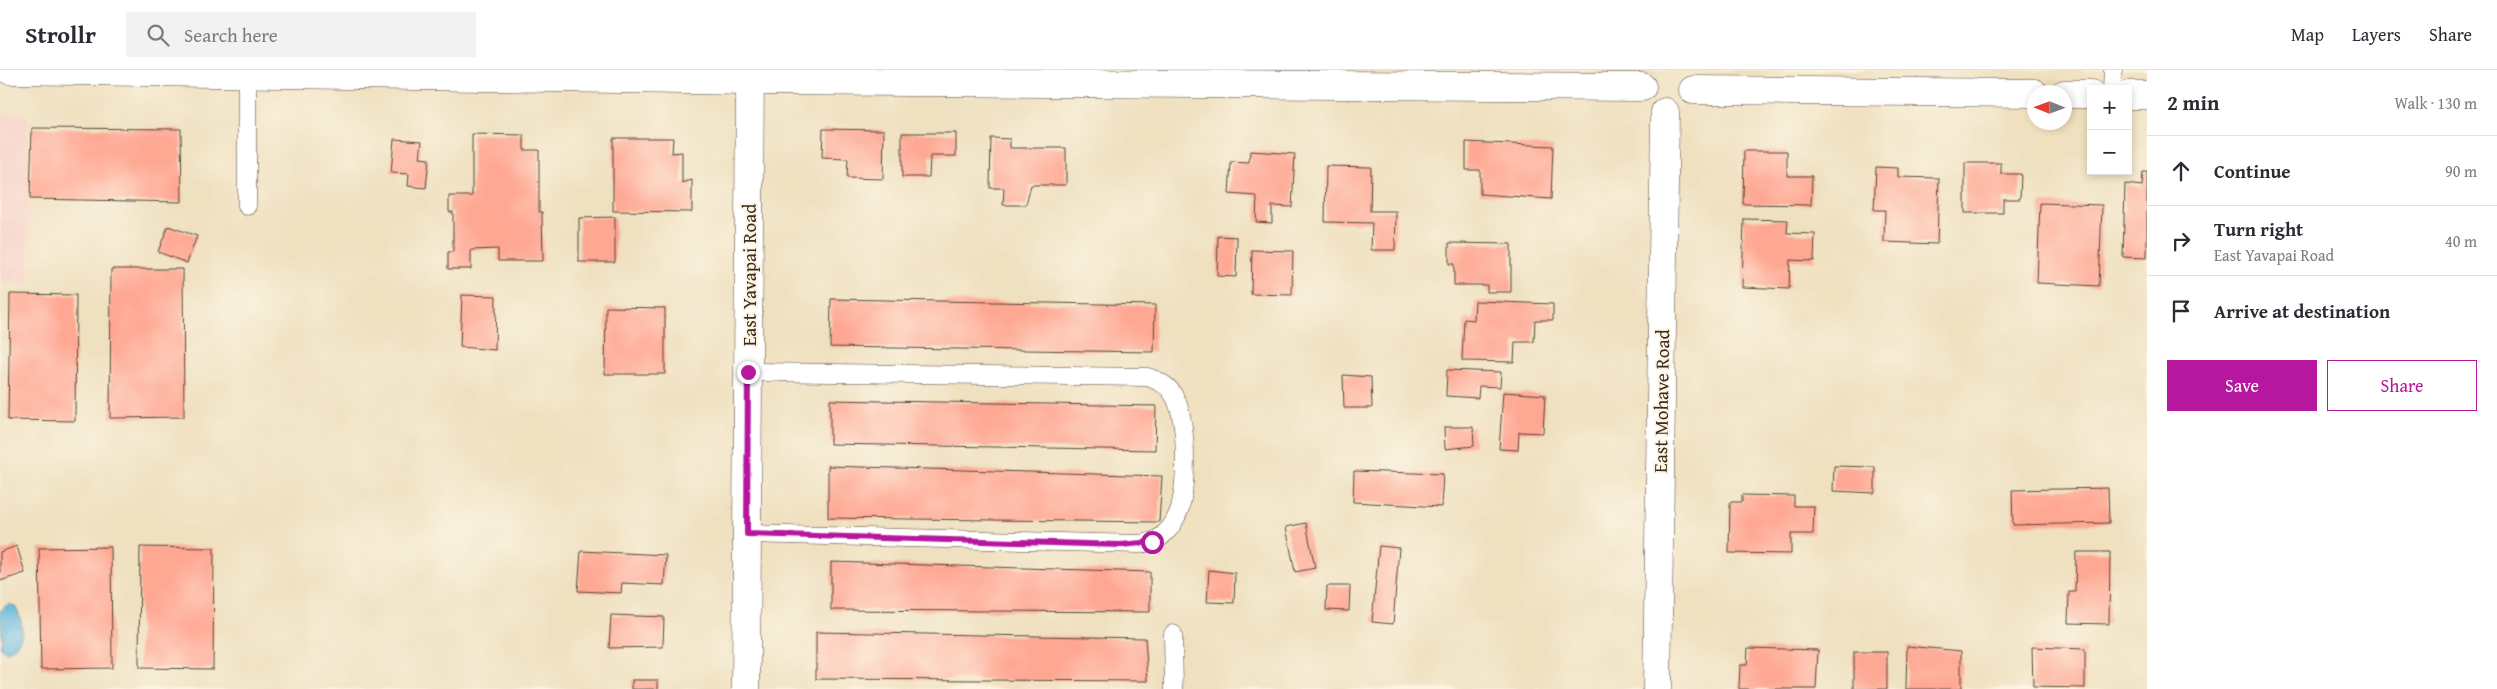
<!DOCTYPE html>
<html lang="en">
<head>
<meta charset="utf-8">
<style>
	:root { --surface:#fff; --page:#f2f2f3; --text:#2b2b33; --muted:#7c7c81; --line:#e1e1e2; --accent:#b5179e }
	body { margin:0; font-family:"Gentium Book Plus",serif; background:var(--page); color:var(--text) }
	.controls { position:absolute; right:15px; top:15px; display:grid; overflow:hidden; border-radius:0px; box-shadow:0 2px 8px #0003 }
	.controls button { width:45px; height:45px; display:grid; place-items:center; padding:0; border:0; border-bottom:1px solid var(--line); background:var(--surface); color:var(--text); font:25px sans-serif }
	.compass { position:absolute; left:2027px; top:15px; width:45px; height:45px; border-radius:50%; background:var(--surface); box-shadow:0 2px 8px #0003; rotate:271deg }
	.stop { position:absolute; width:15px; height:15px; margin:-11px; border:4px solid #b5179e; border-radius:50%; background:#fff }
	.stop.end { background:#b5179e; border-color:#fff; box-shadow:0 1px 5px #0008 }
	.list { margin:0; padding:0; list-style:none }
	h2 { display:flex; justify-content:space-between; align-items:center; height:65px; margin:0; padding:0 20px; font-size:21px }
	h2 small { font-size:16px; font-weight:400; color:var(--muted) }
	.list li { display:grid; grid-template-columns:32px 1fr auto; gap:15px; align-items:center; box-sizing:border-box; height:70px; padding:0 20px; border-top:1px solid var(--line) }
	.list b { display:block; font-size:19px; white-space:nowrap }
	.list p { margin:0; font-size:16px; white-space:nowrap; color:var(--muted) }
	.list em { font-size:16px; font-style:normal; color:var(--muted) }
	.actions { display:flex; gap:10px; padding:15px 20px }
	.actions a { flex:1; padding:11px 0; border:1px solid var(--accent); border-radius:0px; text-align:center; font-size:18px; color:var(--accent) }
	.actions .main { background:var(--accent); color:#fff }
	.icon { flex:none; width:28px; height:28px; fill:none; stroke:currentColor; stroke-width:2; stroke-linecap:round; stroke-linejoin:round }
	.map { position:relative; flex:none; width:2147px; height:619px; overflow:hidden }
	header { display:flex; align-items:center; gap:30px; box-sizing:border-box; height:70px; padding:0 25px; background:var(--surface); border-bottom:1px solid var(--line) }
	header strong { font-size:24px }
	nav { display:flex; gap:28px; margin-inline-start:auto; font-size:18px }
	.search { width:350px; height:45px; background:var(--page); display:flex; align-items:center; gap:12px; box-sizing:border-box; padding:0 18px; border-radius:0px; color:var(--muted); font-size:19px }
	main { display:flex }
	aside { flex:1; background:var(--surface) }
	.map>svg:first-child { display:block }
</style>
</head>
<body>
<header>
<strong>Strollr</strong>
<div class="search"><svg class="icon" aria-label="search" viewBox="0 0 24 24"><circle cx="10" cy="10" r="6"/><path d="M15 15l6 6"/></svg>Search here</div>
<nav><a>Map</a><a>Layers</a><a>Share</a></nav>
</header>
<main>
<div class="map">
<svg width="2147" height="619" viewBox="0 0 2147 619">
	<rect width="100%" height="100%" fill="#fcf5e5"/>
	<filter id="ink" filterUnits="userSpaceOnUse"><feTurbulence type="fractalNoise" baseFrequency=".02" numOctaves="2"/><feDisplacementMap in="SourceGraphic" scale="10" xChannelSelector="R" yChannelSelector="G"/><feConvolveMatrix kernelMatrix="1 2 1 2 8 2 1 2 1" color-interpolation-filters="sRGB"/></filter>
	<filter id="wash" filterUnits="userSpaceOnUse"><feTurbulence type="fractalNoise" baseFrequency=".0096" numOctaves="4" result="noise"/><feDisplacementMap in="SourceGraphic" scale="20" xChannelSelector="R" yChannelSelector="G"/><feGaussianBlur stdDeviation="1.12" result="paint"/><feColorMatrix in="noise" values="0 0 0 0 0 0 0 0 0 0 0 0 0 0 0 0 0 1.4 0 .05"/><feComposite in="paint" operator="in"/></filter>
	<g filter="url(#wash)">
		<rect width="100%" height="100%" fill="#efe0bf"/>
		<polygon fill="#f7d1c7" points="0,44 28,44 29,214 0,213"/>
		<path fill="#60b8de" stroke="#4e717e" d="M8 534 15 536C24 554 27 571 7 582L0 577C4 564 0 554 0 541Z"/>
		<g id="blocks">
			<g fill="#fea793">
				<polygon points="32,58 181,59 182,132 30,129"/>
				<polygon points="823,59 884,60 883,109 847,108 848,89 822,88"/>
				<polygon points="902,63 956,63 956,86 930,86 929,107 902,107"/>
				<polygon points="472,64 524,65 524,80 539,80 539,142 542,142 543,191 498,191 498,179 471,180 471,199 448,199 448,182 453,182 453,142 449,142 449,126 472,126"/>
				<polygon points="613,68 673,68 672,83 682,82 682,113 692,110 692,142 613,141"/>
				<polygon points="991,68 1010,69 1010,78 1066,78 1066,115 1031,115 1026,135 1003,135 1004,118 990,118"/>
				<polygon points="394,69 422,71 420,88 429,89 426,118 408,116 409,104 391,103"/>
				<polygon points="1466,72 1553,76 1551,129 1480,124 1480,100 1466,100"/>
				<polygon points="1250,81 1295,84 1292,137 1272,136 1272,153 1256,152 1257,126 1229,124 1231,92 1249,93"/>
				<polygon points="1744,81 1787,81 1787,106 1812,106 1811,135 1743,134"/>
				<polygon points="1965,93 2001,93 2001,104 2021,104 2020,129 2003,129 2003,143 1965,143"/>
				<polygon points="1326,96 1371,97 1370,141 1396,141 1395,180 1371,180 1372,153 1325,152"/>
				<polygon points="1876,97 1898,98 1898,107 1939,108 1937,174 1884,172 1885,140 1874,140"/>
				<polygon points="2143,102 2147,102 2147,188 2123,187 2125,114 2142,116"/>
				<polygon points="2040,133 2102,135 2099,216 2037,213"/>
				<polygon points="615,147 615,192 579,192 579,148"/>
				<polygon points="1744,149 1788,150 1787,163 1815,164 1814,191 1790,190 1789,219 1742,217"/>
				<polygon points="168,156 197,166 187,193 158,182"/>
				<polygon points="1218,166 1237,167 1236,207 1217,206"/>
				<polygon points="1449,173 1511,174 1511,222 1487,222 1487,215 1454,215 1454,194 1449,194"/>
				<polygon points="1252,180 1293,181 1292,225 1251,224"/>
				<polygon points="111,199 183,199 184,347 110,348"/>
				<polygon points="10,224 76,225 75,351 8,350"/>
				<polygon points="462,225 496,226 495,280 460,277"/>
				<polygon points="831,229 1155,235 1154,282 830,277"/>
				<polygon points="1475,231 1553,234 1553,250 1535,250 1534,272 1515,272 1514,292 1462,291 1464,249 1474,250"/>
				<polygon points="606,237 665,238 665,304 605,304"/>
				<polygon points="1447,300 1501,302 1500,317 1479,316 1478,328 1446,326"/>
				<polygon points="1343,305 1371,307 1372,338 1344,338"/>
				<polygon points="1503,322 1545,325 1543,363 1519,362 1518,380 1499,379"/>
				<polygon points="830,330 1156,336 1155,380 830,374"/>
				<polygon points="1444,357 1473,357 1474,376 1445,379"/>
				<polygon points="828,396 1162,406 1159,452 828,448"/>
				<polygon points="1834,396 1875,397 1875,423 1833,421"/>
				<polygon points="1354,401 1443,404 1441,437 1353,432"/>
				<polygon points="2108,418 2109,453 2013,455 2012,420"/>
				<polygon points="1742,425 1794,426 1794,436 1814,436 1813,464 1791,464 1791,484 1729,483 1730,432 1742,432"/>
				<polygon points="1306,453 1315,498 1295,502 1286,457"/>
				<polygon points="17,476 25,503 0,511 0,482"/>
				<polygon points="1379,476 1399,478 1393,554 1372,552"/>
				<polygon points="111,477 112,598 41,599 39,478"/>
				<polygon points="140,477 214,478 213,599 139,598"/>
				<polygon points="581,481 666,485 664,515 622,513 621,523 578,521"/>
				<polygon points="2076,482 2110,482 2109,554 2068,553 2069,522 2075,522"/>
				<polygon points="831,492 1150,502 1150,542 831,540"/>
				<polygon points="1209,500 1235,503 1234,533 1207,532"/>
				<polygon points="1327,516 1350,516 1349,541 1326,540"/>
				<polygon points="611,545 664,547 663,577 609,578"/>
				<polygon points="816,562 1145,568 1148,611 816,609"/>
				<polygon points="1907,576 1961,581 1961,619 1906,619"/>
				<polygon points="2032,577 2085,579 2085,618 2033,617"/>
				<polygon points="1748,578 1818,580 1816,619 1739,619 1740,595 1747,595"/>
				<rect x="1854" y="582" width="33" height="37"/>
				<rect x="632" y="610" width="26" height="9"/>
			</g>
		</g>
	</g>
	<g filter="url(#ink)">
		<use href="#blocks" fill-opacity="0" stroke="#564536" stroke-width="1"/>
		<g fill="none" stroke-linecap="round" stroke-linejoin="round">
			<defs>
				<g id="service">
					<polyline points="247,3 247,136"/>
					<polyline points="2112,19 2113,0"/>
					<path d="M747 464 1139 474C1148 473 1158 471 1164 464 1171 458 1177 447 1180 438 1187 410 1188 348 1173 324 1167 314 1158 311 1148 307L749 302"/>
					<polyline points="1173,564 1174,619"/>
				</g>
				<g id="minor">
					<polyline points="9,0 750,11 1642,17"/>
					<polyline points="1693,20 2034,23"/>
					<polyline points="2064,24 2091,24"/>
					<polyline points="2128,25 2147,25"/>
					<polyline points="746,619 750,0"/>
					<polyline points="1657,619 1665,42"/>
				</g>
			</defs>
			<use href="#service" stroke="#564536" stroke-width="19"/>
			<use href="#minor" stroke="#564536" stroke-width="29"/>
			<use href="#service" stroke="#fff" stroke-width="18"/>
			<use href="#minor" stroke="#fff" stroke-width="28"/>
		</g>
	</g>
	<g fill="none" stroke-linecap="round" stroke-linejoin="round" filter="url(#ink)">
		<polyline stroke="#b5179e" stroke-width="6" points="748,302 747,464 1121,475 1152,472"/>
	</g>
	<g text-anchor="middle" stroke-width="4" stroke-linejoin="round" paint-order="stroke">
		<g font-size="19" fill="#3b2a1e" stroke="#fcf5e5">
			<text transform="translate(749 205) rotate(-90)" y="7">East Yavapai Road</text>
			<text transform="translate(1661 331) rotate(-89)" y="7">East Mohave Road</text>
		</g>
	</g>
</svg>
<div class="controls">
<button>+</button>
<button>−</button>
</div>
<svg class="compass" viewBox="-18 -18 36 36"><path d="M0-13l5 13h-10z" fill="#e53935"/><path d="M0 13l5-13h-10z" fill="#7c7c81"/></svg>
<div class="stop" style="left:1152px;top:472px"></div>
<div class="stop end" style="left:748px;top:302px"></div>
</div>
<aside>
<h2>2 min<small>Walk · 130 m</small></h2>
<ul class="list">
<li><svg class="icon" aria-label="ahead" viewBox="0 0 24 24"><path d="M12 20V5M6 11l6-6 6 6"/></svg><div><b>Continue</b></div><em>90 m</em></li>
<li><svg class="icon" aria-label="right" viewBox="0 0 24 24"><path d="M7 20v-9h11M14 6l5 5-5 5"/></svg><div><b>Turn right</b><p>East Yavapai Road</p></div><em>40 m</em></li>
<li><svg class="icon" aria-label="arrive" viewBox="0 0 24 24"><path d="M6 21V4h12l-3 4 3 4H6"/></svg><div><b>Arrive at destination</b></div></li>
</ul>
<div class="actions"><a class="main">Save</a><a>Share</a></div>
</aside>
</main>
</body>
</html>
